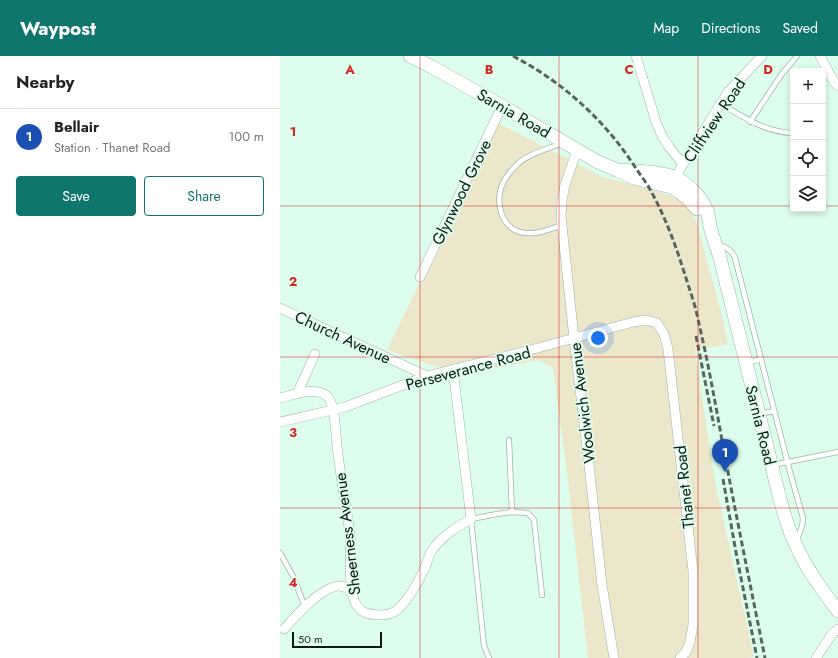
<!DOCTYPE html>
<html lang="en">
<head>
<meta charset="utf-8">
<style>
	:root { --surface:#fff; --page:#f6f6f6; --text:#222; --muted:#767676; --line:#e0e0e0; --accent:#0f766e }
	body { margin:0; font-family:Jost,sans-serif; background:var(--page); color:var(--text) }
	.controls { position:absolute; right:12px; top:12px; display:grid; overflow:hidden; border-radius:4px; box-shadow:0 2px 6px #0003 }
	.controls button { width:36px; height:36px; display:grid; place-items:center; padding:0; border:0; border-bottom:1px solid var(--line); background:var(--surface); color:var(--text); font:20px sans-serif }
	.scale { position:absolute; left:12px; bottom:10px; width:90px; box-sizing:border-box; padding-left:4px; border:2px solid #0f1a15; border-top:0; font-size:11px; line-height:14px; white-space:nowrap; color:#0f1a15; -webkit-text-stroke:3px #defeed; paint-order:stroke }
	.you { position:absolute; left:318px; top:282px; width:14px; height:14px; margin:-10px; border:3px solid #fff; border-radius:50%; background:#1a73e8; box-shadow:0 0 0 6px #1a73e833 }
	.badge { display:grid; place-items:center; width:26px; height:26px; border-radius:50%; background:var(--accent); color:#fff; font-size:13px; font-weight:700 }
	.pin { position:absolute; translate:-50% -33px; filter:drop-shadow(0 1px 2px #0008) }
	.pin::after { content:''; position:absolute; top:21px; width:14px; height:12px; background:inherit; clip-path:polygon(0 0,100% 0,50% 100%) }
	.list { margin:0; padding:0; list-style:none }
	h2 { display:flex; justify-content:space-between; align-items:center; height:52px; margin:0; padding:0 16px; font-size:17px }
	h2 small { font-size:13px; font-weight:400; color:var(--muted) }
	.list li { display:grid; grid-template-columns:26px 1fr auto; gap:12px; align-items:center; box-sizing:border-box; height:56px; padding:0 16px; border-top:1px solid var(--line) }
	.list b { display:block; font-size:15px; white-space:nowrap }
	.list p { margin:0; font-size:13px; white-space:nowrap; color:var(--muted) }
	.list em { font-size:13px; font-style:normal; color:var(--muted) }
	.actions { display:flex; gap:8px; padding:12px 16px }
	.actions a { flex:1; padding:9px 0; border:1px solid var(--accent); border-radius:4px; text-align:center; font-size:14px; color:var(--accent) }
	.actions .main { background:var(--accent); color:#fff }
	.icon { flex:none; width:22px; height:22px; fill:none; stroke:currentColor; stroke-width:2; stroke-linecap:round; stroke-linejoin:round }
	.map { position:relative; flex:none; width:558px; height:602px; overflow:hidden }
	header { display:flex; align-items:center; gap:24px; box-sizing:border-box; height:56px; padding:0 20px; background:var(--accent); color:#fff }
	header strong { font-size:19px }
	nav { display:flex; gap:22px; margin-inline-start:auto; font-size:14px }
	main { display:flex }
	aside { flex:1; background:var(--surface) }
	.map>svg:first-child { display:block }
</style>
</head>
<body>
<header>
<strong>Waypost</strong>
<nav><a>Map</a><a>Directions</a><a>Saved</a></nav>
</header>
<main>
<aside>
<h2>Nearby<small></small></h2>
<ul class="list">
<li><span class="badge" style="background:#1a4fb4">1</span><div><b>Bellair</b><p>Station · Thanet Road</p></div><em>100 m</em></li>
</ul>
<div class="actions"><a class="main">Save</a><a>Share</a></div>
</aside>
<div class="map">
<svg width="558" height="602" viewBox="0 0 558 602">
	<rect width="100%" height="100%" fill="#defeed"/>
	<polygon fill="#ece6cb" points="218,67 323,121 383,137 399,143 408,152 417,167 441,256 448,288 415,294 435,426 474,601 467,602 308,602 287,417 273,312 259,304 181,319 107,294 166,172"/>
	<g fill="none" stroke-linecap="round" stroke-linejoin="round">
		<defs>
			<g id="lane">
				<path d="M441 48C465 62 485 76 513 77"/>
				<polyline points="470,66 501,19 517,0"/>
				<path d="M280 88C267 93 252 97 241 105 233 112 224 122 221 132 216 149 222 171 240 176 254 180 268 174 282 169"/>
				<path d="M439 189C446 191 452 194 455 202L510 416 523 462C523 470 520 477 516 484"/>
				<polyline points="468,307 481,303"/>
				<polyline points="480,358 494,355"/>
				<polyline points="229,384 232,456"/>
				<polyline points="493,409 558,396"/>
				<polyline points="0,497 13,520 25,551"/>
				<polyline points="209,602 204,590 191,463 217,458 232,456 248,457 254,464 262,539"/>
			</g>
			<g id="street">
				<polyline points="356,0 376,66 382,80 389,91 403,108"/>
				<polyline points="540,0 554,26 558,30"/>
				<polyline points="297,94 285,129 282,144 281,160 294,282 309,409 322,529 334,602"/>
				<polyline points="393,126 403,108 448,36 482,0"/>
				<polyline points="140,221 222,50"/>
				<polyline points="0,252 147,320"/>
				<polyline points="17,338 35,298"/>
				<path d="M0 342C13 339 36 330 47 340 50 343 52 349 53 353 56 368 56 384 58 398 61 425 67 452 70 479 72 498 67 532 76 548 78 551 81 555 84 556 92 560 106 560 114 556 125 550 139 524 145 512 147 506 149 498 153 493 162 480 177 471 191 463L173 313"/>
				<polyline points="0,366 65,351 147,320 258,292 353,266 366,264 377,267 384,278 388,293 413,515 413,569 410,586 406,596 400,602"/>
				<path d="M4 573C15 561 46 524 64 531 67 532 69 535 72 537"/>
				<polyline points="536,602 552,578 558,573"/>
			</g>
			<g id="secondary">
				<polyline points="130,0 152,11 222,50 318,106 337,114 354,122 391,131 401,137 407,142 417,153"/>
				<path d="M337 114C353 115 382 115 396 122 409 128 422 142 427 155 429 161 429 168 431 174 433 182 436 190 439 198L500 443C504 458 508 473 515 487 525 511 542 534 558 555"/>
			</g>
		</defs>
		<use href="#lane" stroke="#99b7a7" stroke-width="6"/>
		<use href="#street" stroke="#99b7a7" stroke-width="10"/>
		<use href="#secondary" stroke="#99b7a7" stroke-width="14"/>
		<use href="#lane" stroke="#fff" stroke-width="4.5"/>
		<use href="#street" stroke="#fff" stroke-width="9"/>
		<use href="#secondary" stroke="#fff" stroke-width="13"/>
		<g stroke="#55675e" stroke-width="3" stroke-dasharray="6 3" stroke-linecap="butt">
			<path d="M233 0C284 27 326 65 357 114 362 121 368 129 372 137 386 163 396 190 405 219 410 235 416 251 419 268 429 310 436 352 444 395 457 464 471 533 485 602"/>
			<polyline points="416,280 434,370"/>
			<polyline points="443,423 457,502 477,602"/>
		</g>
	</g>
	<path fill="none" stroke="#d62828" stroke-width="1" stroke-opacity="0.55" d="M140 0V602M279 0V602M418 0V602M0 150H513M543 150H558M0 301H558M0 452H558"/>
	<g text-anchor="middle" stroke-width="3.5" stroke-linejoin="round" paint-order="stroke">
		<g font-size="16" fill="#0f1a15" stroke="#defeed">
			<text transform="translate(234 57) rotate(30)" y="6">Sarnia Road</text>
			<text transform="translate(434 64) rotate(-56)" y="6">Cliffview Road</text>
			<text transform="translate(181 136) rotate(-64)" y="6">Glynwood Grove</text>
			<text transform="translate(63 281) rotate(25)" y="6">Church Avenue</text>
			<text transform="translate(188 312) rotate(-15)" y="6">Perseverance Road</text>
			<text transform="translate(302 347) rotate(-97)" y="6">Woolwich Avenue</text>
			<text transform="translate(481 369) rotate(76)" y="6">Sarnia Road</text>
			<text transform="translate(404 431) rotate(-96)" y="6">Thanet Road</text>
			<text transform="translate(67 478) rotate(-97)" y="6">Sheerness Avenue</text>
		</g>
	</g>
	<g font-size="13" text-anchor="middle" font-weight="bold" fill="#d62828" stroke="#defeed" stroke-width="3.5" stroke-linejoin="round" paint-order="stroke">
		<text x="70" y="18">A</text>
		<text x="209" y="18">B</text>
		<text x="349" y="18">C</text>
		<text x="488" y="18">D</text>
		<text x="13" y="80">1</text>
		<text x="13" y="230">2</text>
		<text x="13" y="381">3</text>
		<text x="13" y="531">4</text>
	</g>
</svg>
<div class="controls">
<button>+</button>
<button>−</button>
<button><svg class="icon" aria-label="locate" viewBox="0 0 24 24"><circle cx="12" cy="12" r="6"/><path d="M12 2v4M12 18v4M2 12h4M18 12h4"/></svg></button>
<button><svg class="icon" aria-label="layers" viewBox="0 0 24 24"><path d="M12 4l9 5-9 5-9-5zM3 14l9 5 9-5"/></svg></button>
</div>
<div class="scale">50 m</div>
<div class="you"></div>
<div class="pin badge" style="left:445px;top:416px;background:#1a4fb4">1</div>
</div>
</main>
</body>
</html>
